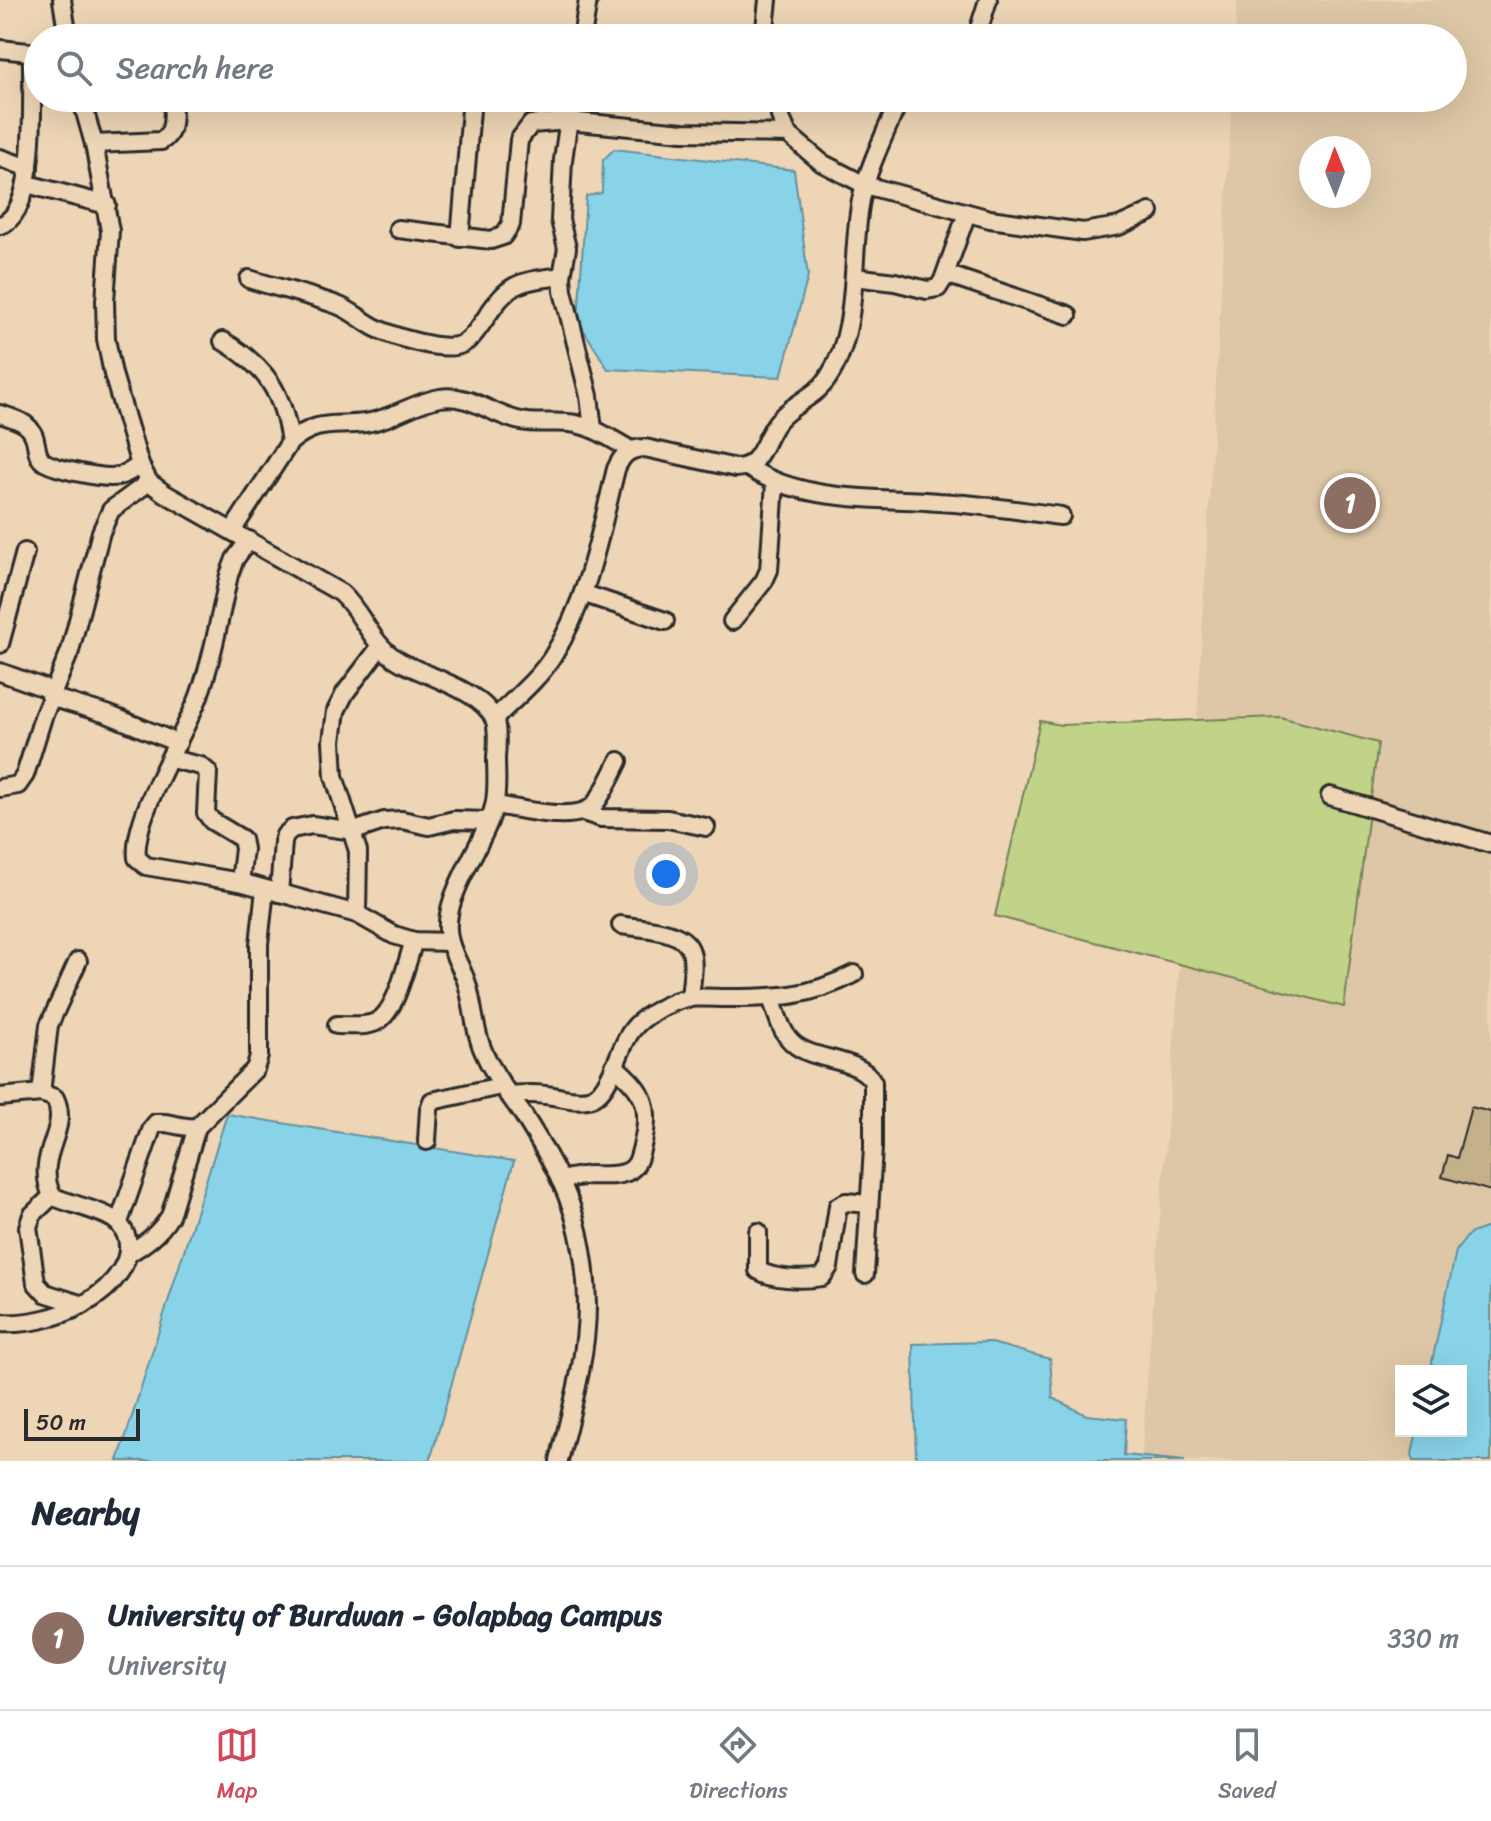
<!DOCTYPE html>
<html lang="en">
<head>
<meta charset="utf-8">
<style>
	:root { --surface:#fff; --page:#f6f6f7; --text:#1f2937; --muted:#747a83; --line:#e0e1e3; --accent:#d1495b }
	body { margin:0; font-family:Sriracha,sans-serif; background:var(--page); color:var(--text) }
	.controls { position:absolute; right:24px; bottom:24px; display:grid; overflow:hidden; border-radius:0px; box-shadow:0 8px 32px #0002 }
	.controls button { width:72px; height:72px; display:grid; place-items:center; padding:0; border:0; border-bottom:2px solid var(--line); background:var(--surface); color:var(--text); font:40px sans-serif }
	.compass { position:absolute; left:1299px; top:136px; width:72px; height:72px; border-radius:50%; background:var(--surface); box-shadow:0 8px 32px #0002; rotate:359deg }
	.scale { position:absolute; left:24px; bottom:20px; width:116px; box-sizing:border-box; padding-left:8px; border:4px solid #2b2b2b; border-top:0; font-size:22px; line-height:28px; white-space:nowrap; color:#2b2b2b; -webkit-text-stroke:6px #edd5b5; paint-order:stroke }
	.you { position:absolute; left:666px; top:874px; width:28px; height:28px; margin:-20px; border:6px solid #fff; border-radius:50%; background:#1a73e8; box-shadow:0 0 0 12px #1a73e833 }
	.badge { display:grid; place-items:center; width:52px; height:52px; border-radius:50%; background:var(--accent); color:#fff; font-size:26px; font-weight:700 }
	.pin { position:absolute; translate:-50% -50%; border:4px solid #fff; box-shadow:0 2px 8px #0006 }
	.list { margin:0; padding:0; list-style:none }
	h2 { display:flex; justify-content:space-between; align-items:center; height:104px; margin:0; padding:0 32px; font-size:34px }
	h2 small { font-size:26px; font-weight:400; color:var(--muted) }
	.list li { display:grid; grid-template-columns:52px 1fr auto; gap:24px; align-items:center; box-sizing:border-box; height:144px; padding:0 32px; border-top:2px solid var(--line) }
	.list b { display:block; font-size:30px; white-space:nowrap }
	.list p { margin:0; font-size:26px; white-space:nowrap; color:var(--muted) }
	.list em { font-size:26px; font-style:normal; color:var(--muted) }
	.icon { flex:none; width:44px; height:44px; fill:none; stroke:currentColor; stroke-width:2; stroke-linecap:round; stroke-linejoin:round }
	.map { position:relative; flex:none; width:1491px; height:1461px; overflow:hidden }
	.search { position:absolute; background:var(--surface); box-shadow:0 8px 32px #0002; left:24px; right:24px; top:24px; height:88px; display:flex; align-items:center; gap:20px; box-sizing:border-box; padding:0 28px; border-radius:44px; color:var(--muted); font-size:30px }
	.sheet { height:248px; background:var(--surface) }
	nav { display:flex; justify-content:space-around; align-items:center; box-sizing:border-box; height:112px; border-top:2px solid var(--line); background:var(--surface); font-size:22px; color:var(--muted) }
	nav a { display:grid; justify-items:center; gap:4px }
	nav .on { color:var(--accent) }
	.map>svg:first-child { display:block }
</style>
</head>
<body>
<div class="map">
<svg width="1491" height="1461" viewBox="0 0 1491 1461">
	<rect width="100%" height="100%" fill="#edd5b5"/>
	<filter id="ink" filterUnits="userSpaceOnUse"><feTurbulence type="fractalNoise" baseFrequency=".0125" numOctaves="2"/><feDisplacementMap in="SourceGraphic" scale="16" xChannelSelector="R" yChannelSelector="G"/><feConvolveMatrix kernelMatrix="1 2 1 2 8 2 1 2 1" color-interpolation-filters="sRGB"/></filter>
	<g filter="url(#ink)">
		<path fill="#ddc7a6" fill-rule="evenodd" d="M1237 0H1491V1461H1141L1192 810 1232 98H1453V38H1235ZM1311 148H1359V196H1311ZM1401 1371H1461V1431H1401Z"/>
		<polygon fill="#c0d388" stroke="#767f5a" stroke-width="2" points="1280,717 1378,743 1344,1007 995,916 1040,721 1061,725"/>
		<g fill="#89d3e9" stroke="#63909d" stroke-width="2">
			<polygon points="614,149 794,170 808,276 781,377 608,369 578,321 586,196 602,193 603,160"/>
			<polygon points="227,1114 514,1161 430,1461 118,1461"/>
			<polygon points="1491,1226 1491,1461 1414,1461 1412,1454 1417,1431 1461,1431 1461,1371 1430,1371 1456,1251 1469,1234"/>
			<polygon points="988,1342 1050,1359 1053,1398 1086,1415 1126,1419 1124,1455 1185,1461 916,1461 913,1344"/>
		</g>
		<polygon fill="#c5b189" stroke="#2b2b2b" stroke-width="2" points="1471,1107 1491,1112 1491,1191 1442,1177 1448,1155 1457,1158"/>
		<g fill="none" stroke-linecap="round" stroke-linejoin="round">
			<defs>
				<g id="street">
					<polyline points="62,0 68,38"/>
					<polyline points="582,38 588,0"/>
					<polyline points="764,38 768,0"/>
					<polyline points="976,38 988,0"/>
					<polyline points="0,49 38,53"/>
					<path d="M81 98 94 144 110 231 105 301 106 339 113 374 140 465 149 482 164 493 341 593C364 614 371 645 399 661 425 676 484 691 495 721 498 733 497 746 496 758 496 773 498 791 494 806 485 846 437 900 450 942 454 958 464 971 468 987 474 1010 475 1036 486 1057 496 1078 509 1095 522 1113 538 1138 555 1166 566 1193 580 1226 587 1270 587 1306 587 1358 571 1410 559 1461"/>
					<polyline points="572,98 563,160 560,220 567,248 562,276 563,291 589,396 593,429"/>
					<polyline points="777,98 780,116 788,134 822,163 865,185 990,219 1083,232 1119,226 1150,212"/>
					<polyline points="931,98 946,98"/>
					<path d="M94 144 161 141C176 133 172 114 173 98"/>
					<polyline points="0,158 29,168"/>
					<polyline points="27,184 107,205"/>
					<path d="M0 225C40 214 31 89 32 53"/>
					<polyline points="398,229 491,240 503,236 511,224 519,140 531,124 568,121 683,132 788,134"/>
					<polyline points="460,238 472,98"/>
					<polyline points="946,274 1068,315"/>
					<polyline points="854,277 895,282 927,290 938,288 943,280 967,213"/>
					<path d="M249 279C278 288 309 295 337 305 351 310 361 320 374 327 391 336 444 353 462 344 472 339 477 330 483 322 509 282 516 282 562 276"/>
					<path d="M223 341C267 367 283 393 290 442"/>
					<path d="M0 414C18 420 33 423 36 444 37 450 38 457 43 461 53 469 97 477 111 477 122 477 131 471 140 465"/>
					<path d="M747 467C804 503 874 497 939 502 979 504 1020 511 1061 516"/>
					<path d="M232 531 290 442C318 419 332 427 365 423 391 420 414 402 440 398 470 393 493 416 521 421 539 425 558 420 576 424 596 428 613 440 631 450"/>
					<path d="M249 540 235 559 229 575C220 615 213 657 199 696 183 739 132 816 137 858L146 866 240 882 357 914 394 935 414 941 449 942"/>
					<polyline points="585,594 665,621"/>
					<polyline points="732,621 764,581 769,570 775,483"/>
					<polyline points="0,644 25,552"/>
					<polyline points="0,672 53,691"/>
					<polyline points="50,697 107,714 178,743"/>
					<path d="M494 719C514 699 538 680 553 656 589 598 600 533 616 469 622 455 629 448 645 448L736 468C762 467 763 440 777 422 791 404 816 397 828 378 861 329 850 256 861 200 868 167 887 130 900 98"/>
					<polyline points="171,759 201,766 208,772 206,813 212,821 242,839 244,849 240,882"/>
					<polyline points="0,788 18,785 25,775 43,717 70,651 101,532 111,510 149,482"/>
					<polyline points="1330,796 1491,844"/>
					<path d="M495 805C518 808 576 824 594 805 604 793 612 775 619 761"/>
					<polyline points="583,812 601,818 668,819 706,827"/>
					<polyline points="279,893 283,842 285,835 292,829 312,825 354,831 384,821 402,820 429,826 454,820 489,821"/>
					<polyline points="357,914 358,851 334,776 332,741 336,711 345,693 380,647"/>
					<path d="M621 925C641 929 684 928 691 952 695 965 691 984 690 998"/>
					<path d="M771 998C776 1011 780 1029 789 1039 808 1063 858 1055 873 1082V1148L865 1274"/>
					<path d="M337 1025C349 1025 365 1027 376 1022 397 1012 406 963 414 941"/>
					<polyline points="41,1093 49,1025 78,961"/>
					<path d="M508 1095C521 1094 533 1093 545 1095 559 1096 573 1102 588 1099 611 1095 618 1046 633 1029 641 1018 661 1007 674 1002 691 995 711 998 729 998 778 998 809 997 854 974"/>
					<path d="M0 1097 41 1093 55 1098C71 1132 33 1154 52 1196 70 1205 109 1211 120 1225 144 1255 110 1290 84 1304 61 1317 26 1325 0 1323"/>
					<polyline points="427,1141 429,1109 432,1101 501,1086"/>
					<path d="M560 1180C570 1178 580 1176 590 1175 603 1175 615 1177 627 1172 638 1167 639 1157 642 1146 652 1107 645 1091 614 1066"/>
					<polyline points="52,1196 32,1215 28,1227 36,1283 45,1293 83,1305"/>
					<path d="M119 1222 152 1128 156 1123C170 1121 182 1129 197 1127L255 1069 259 1056V944L265 889"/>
					<path d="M758 1232V1270C773 1280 804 1280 822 1277L829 1267 838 1206 846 1202 869 1204"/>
					<path d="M128 1254C146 1243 159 1234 170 1216L197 1127"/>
				</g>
			</defs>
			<use href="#street" stroke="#2b2b2b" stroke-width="22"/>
			<use href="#street" stroke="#edd5b5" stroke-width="16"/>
		</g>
	</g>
</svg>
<div class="controls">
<button><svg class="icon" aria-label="layers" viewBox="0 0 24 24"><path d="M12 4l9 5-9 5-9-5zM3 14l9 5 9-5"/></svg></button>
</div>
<svg class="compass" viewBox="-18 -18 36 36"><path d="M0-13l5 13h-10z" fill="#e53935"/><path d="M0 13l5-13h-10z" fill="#747a83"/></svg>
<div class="scale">50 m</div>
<div class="you"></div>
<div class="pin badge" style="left:1350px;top:503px;background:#8d6e63">1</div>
<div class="search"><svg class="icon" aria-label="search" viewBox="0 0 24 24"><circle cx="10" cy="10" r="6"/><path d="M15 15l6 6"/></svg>Search here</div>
</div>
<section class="sheet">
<h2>Nearby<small></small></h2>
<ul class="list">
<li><span class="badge" style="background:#8d6e63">1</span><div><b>University of Burdwan - Golapbag Campus</b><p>University</p></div><em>330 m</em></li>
</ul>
</section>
<nav>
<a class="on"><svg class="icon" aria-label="map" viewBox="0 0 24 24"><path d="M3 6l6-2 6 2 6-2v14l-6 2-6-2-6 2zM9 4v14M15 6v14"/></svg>Map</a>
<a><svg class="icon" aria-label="directions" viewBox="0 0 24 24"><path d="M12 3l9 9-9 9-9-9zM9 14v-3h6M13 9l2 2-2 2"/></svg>Directions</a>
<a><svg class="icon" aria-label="saved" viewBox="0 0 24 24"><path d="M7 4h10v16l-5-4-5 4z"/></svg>Saved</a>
</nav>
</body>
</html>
